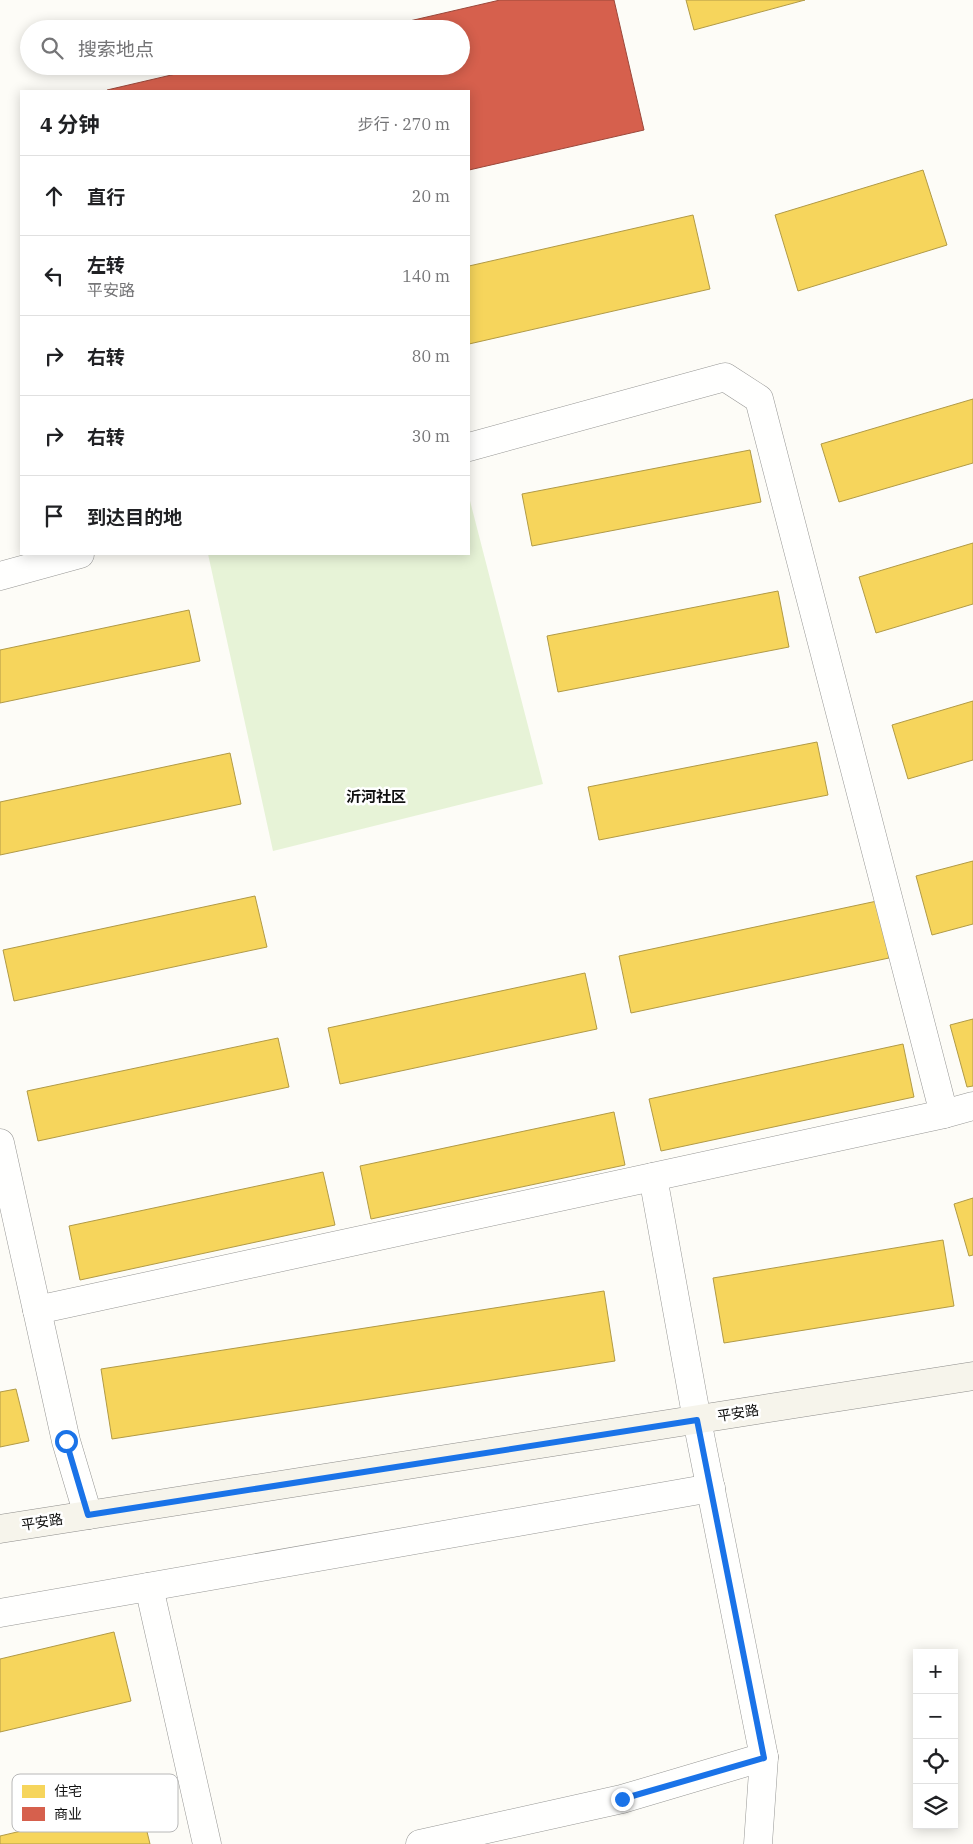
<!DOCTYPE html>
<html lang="zh">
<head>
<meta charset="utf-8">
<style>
	:root { --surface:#fff; --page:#f6f6f6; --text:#202124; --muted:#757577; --line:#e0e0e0 }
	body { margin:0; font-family:"IBM Plex Serif","Noto Sans SC",serif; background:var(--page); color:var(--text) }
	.controls { position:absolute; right:15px; bottom:15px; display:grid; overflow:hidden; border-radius:0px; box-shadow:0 2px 12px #0003 }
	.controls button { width:45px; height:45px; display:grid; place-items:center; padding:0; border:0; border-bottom:1px solid var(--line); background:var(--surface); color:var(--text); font:25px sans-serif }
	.stop { position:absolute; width:15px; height:15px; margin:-11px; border:4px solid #1a73e8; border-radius:50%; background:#fff }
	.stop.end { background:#1a73e8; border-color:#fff; box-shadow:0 1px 5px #0008 }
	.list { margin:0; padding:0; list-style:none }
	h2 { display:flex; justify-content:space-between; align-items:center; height:65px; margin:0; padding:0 20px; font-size:21px }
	h2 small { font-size:16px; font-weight:400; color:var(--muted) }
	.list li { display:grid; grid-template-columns:32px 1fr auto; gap:15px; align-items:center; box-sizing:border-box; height:80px; padding:0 20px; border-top:1px solid var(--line) }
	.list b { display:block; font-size:19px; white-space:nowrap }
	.list p { margin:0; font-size:16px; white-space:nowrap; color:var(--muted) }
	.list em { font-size:16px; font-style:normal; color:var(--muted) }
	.icon { flex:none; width:28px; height:28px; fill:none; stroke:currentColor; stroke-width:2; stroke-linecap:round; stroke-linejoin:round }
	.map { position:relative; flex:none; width:973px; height:1844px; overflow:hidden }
	.search { position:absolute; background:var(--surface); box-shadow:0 2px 12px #0003; left:20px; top:20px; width:450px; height:55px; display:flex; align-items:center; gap:12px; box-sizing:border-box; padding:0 18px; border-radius:28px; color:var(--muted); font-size:19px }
	.panel { position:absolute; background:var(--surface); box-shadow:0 2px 12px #0003; left:20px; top:90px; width:450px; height:465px; border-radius:0px }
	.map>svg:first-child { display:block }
</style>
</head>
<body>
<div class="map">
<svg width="973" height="1844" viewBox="0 0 973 1844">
	<rect width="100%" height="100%" fill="#fdfcf7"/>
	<polygon fill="#e7f3d7" points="469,497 543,784 273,851 208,554 469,554"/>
	<g fill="#f6d55c" stroke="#b19a46">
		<polygon points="686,0 805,0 694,30"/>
		<polygon points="923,170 947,245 798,291 775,215"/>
		<polygon points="693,215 710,289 469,344 469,266"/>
		<polygon points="973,399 973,463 839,502 821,444"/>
		<polygon points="750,450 761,502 532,546 522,494"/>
		<polygon points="973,543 973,604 876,633 859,577"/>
		<polygon points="778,591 789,647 558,692 547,636"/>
		<polygon points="189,610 200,661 0,703 0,650"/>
		<polygon points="973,701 973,760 908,779 892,725"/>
		<polygon points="817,742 828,795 599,840 588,787"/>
		<polygon points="230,753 241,804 0,855 0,802"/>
		<polygon points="973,861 973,924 932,935 916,876"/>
		<polygon points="255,896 267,947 14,1001 3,950"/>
		<polygon points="877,901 889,958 631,1013 619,956"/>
		<polygon points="585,973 597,1029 340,1084 328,1028"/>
		<polygon points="973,1019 973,1086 967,1087 950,1025"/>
		<polygon points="278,1038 289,1087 38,1141 27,1091"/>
		<polygon points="903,1044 914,1097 661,1151 649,1099"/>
		<polygon points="614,1112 625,1165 371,1219 360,1166"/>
		<polygon points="323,1172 335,1225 80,1280 69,1226"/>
		<polygon points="973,1198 973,1255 969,1256 954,1204"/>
		<polygon points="943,1240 954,1306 724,1343 713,1278"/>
		<polygon points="604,1291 615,1361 112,1439 101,1369"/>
		<polygon points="16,1389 29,1441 0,1447 0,1392"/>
		<polygon points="114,1632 131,1701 0,1732 0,1659"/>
		<polygon points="140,1803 150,1844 0,1844 0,1836"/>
	</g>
	<polygon fill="#d6604d" stroke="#9b483b" points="500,0 614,0 644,130 469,170 469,91 107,91 107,90 210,66 461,66 461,29 375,29"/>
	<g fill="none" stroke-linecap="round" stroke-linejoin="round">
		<defs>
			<g id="street">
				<polyline points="469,447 725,377 759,399 944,1114"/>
				<polyline points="0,576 80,554"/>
				<polyline points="0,1143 66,1441 88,1515"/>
				<polyline points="653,1177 697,1420 764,1757 758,1844"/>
				<polyline points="37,1310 944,1114 973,1106"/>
				<polyline points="149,1587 207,1844"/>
				<polyline points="0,1613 711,1488"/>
				<polyline points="420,1844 622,1799 764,1757"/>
			</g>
			<polyline id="secondary" points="0,1529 973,1376"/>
		</defs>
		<use href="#street" stroke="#979795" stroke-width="29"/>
		<use href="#secondary" stroke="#8e8d8b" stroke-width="29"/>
		<use href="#street" stroke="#fffffe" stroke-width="28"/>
		<use href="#secondary" stroke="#f6f4eb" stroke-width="28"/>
	</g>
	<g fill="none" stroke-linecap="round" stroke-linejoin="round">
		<polyline stroke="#1a73e8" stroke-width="6" points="66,1441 88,1515 697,1420 764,1758 622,1799"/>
	</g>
	<g text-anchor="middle" stroke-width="5" stroke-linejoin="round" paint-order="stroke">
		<g font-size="14" fill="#111" stroke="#fff">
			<text transform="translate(738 1413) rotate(-9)" y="5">平安路</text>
			<text transform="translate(42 1522) rotate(-9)" y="5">平安路</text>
		</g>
		<g font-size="15" font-weight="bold" fill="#111" stroke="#fff">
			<text x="376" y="802">沂河社区</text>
		</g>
	</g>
	<rect x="12" y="1774" width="166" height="58" rx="8" fill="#fff" stroke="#b8b8b8" stroke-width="1"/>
	<rect x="22" y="1785" width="23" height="13" fill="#f6d55c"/>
	<rect x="22" y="1807" width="23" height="14" fill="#d6604d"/>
	<g font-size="14" fill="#111">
		<text x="54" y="1796">住宅</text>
		<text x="54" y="1819">商业</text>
	</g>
</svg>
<div class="controls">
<button>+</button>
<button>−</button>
<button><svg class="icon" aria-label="locate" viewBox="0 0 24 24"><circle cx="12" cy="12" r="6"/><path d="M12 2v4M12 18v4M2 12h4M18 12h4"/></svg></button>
<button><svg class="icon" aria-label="layers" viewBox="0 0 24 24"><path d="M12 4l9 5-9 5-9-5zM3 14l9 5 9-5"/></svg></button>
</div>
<div class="stop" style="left:66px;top:1441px"></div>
<div class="stop end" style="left:622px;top:1799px"></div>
<div class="search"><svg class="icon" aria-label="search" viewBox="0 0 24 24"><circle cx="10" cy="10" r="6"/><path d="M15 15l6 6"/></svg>搜索地点</div>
<section class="panel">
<h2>4 分钟<small>步行 · 270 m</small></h2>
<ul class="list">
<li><svg class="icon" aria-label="ahead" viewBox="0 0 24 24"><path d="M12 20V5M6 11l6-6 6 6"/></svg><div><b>直行</b></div><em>20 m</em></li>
<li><svg class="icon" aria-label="left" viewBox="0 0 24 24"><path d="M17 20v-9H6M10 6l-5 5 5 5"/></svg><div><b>左转</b><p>平安路</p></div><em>140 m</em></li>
<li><svg class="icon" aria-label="right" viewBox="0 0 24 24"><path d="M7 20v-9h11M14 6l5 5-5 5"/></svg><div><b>右转</b></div><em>80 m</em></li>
<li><svg class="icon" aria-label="right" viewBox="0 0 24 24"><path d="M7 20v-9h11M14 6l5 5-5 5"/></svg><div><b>右转</b></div><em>30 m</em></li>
<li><svg class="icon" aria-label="arrive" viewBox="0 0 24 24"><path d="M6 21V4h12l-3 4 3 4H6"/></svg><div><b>到达目的地</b></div></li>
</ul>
</section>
</div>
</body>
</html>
